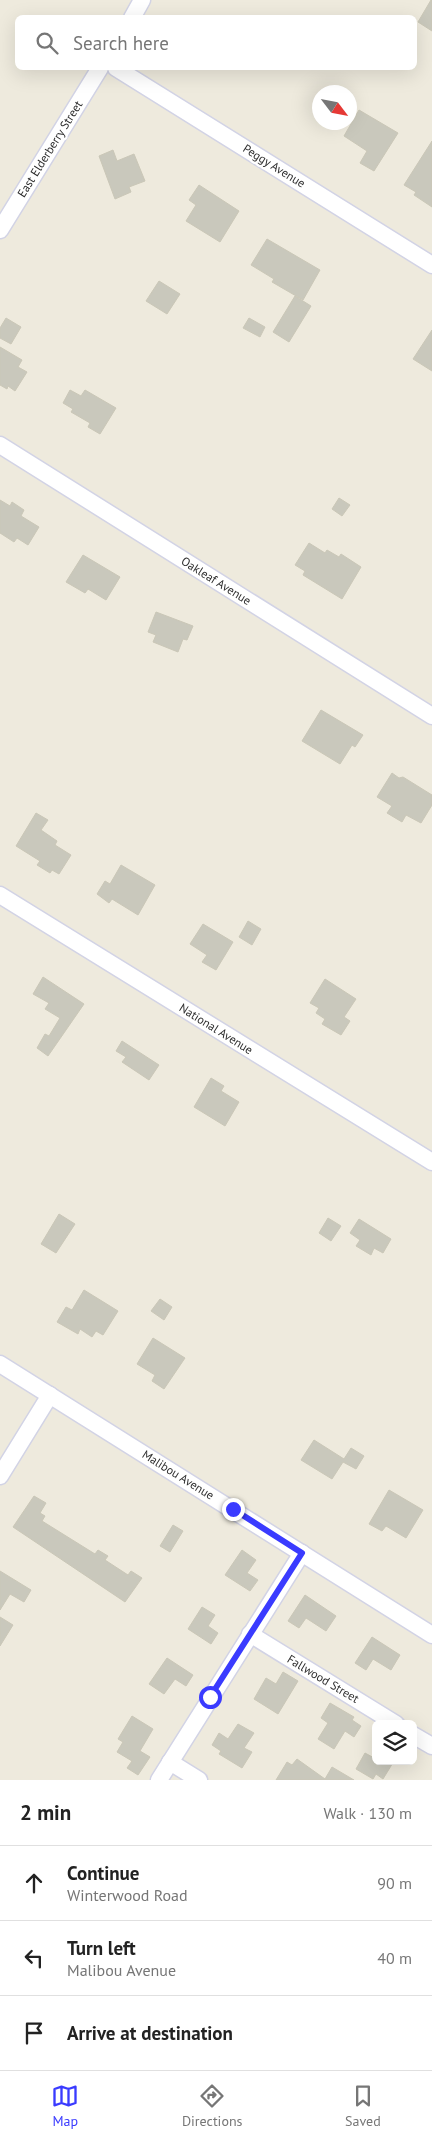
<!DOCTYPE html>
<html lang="en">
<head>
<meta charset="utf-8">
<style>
	:root { --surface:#fff; --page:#f2f2f2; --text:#222; --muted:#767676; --line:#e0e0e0; --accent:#3a3bff }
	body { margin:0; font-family:"PT Sans",sans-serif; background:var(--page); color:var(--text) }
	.controls { position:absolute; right:15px; bottom:15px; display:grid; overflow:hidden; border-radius:8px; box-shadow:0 5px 20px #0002 }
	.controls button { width:45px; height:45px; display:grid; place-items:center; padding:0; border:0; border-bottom:1px solid var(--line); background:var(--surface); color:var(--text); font:25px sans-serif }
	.compass { position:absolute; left:312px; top:85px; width:45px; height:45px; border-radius:50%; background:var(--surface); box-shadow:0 5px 20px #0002; rotate:122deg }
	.stop { position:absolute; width:15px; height:15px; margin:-11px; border:4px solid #3a3bff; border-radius:50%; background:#fff }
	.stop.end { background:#3a3bff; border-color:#fff; box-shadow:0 1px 5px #0008 }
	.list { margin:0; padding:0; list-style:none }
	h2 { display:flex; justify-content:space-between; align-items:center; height:65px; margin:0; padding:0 20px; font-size:21px }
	h2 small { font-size:16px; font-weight:400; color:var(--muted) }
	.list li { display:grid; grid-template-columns:32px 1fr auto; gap:15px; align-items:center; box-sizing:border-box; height:75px; padding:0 20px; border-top:1px solid var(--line) }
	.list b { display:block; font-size:19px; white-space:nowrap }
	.list p { margin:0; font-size:16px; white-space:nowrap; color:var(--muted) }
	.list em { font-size:16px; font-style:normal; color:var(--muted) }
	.icon { flex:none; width:28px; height:28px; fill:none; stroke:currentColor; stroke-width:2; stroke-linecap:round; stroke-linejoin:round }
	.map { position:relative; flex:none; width:432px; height:1780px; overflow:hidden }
	.search { position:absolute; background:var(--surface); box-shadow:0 5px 20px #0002; left:15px; right:15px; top:15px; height:55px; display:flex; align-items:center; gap:12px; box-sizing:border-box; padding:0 18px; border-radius:8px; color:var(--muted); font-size:19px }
	.sheet { height:290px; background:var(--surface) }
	nav { display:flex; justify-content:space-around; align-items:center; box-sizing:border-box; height:70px; border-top:1px solid var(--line); background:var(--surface); font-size:14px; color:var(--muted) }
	nav a { display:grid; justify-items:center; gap:2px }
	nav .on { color:var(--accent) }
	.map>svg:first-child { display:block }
</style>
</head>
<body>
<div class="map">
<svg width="432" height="1780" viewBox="0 0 432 1780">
	<rect width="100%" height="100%" fill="#eeeadd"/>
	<g fill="#c9c8bc" stroke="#cac7b7">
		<polygon points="431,0 432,0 432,31 418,22"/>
		<polygon points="359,110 398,133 374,171 360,163 367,151 344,136"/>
		<polygon points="432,141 432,207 414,195 416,192 404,185"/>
		<polygon points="113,150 117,161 134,154 145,181 129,187 131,192 115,199 99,156"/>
		<polygon points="199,185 239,211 220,242 186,221 196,205 189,200"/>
		<polygon points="267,239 320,270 303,300 272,282 274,279 251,265"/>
		<polygon points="159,281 180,294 167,314 146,301"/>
		<polygon points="295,296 311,306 289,342 273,332"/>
		<polygon points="6,318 21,327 11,344 0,338 0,328"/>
		<polygon points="249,318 265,327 260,337 243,328"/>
		<polygon points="432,330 432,371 413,359"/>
		<polygon points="0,347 22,360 18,367 27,372 15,391 8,386 7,389 0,385"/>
		<polygon points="70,390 81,396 85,390 116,408 100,434 88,427 90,423 71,412 73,409 63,403"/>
		<polygon points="339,498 350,505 342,516 332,509"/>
		<polygon points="0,500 10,506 12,502 24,510 21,516 39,527 28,545 17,538 14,542 0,533"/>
		<polygon points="309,543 325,553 327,550 339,557 341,554 361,567 342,599 303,575 305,571 295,565"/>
		<polygon points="83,555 120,577 106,600 88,589 85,593 66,582"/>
		<polygon points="156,612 193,626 187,640 183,639 178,652 153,642 156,635 148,632"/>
		<polygon points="321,710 363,735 355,747 352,745 340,764 302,741"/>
		<polygon points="392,773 399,778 403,777 432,795 432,805 421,823 406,815 402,822 387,813 392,806 377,797"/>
		<polygon points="36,813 48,820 41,830 57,841 55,845 71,855 59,874 52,870 50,873 37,865 40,861 16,846"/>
		<polygon points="121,865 155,885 138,915 112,899 109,903 97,894 105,881 110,884"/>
		<polygon points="248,921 261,929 252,945 239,937"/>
		<polygon points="203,924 233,942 216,970 202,962 207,955 190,944"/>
		<polygon points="43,977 84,1004 48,1056 37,1048 45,1034 49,1036 60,1018 45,1009 49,1003 33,994"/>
		<polygon points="325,979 356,999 344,1017 350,1021 341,1035 322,1024 325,1019 316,1013 319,1008 310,1003"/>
		<polygon points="122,1041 159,1065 149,1080 122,1062 126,1057 116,1051"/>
		<polygon points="211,1078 224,1086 221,1091 239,1102 225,1126 194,1107"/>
		<polygon points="59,1214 75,1224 56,1253 41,1244"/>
		<polygon points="328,1218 341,1226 331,1241 319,1233"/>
		<polygon points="359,1219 391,1239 383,1253 374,1248 371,1255 356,1246 360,1240 350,1233"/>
		<polygon points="84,1290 118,1311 103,1335 96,1331 92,1337 80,1329 78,1334 57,1322 66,1307 72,1310"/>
		<polygon points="160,1299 172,1307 164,1320 151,1311"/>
		<polygon points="153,1338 185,1358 164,1389 152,1381 155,1375 137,1364"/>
		<polygon points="314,1440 344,1459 351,1448 364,1456 356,1469 343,1462 332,1479 301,1460"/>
		<polygon points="389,1490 423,1510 406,1538 386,1526 382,1531 369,1524"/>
		<polygon points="34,1496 46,1503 40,1513 45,1516 42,1521 95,1554 98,1550 108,1556 105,1560 128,1575 131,1571 142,1578 125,1602 13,1527"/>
		<polygon points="173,1525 183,1531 170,1552 160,1546"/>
		<polygon points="242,1550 256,1560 247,1573 258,1580 250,1591 225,1575"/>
		<polygon points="0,1571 31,1590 24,1602 10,1594 0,1610"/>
		<polygon points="305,1595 336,1616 326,1631 306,1618 299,1628 288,1621"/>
		<polygon points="202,1607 215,1615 208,1626 218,1633 211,1644 188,1629"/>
		<polygon points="0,1617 13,1625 0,1646"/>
		<polygon points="372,1637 400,1655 391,1670 373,1659 366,1670 355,1663"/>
		<polygon points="167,1658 193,1675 186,1686 175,1679 164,1694 149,1684"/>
		<polygon points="283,1672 298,1681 278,1714 254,1699 266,1678 276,1684"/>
		<polygon points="330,1703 354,1717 352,1720 361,1726 354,1737 345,1731 334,1749 318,1739 328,1723 321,1718"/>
		<polygon points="132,1716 153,1729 140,1751 150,1757 138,1775 127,1768 132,1761 117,1752 123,1742 118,1739"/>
		<polygon points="238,1724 254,1733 244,1748 252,1752 242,1768 219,1754 221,1751 212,1745 219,1733 228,1739"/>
		<polygon points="365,1753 376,1759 376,1761 394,1761 383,1779 376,1774 373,1779 356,1769"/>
		<polygon points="297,1759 325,1779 332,1767 354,1780 276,1780 287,1762 292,1765"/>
	</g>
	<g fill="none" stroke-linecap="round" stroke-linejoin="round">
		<defs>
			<g id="minor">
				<polyline points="132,18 142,0"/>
				<polyline points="116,68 432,265"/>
				<polyline points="0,230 100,68"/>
				<polyline points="0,445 432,716"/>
				<polyline points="0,895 432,1162"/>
				<polyline points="0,1364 432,1635"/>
				<polyline points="0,1476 50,1395"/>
				<polyline points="250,1634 396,1724"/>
				<polyline points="413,1735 432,1746"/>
				<polyline points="170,1762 199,1780"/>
				<polyline points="159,1780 302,1553"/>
			</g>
		</defs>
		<use href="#minor" stroke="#d2d3e5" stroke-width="19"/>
		<use href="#minor" stroke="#fff" stroke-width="16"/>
	</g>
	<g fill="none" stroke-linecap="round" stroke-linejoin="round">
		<polyline stroke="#3a3bff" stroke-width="6" points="210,1697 302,1553 233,1509"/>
	</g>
	<g text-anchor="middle" stroke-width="4.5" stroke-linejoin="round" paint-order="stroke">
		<g font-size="12" fill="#2c2c2c" stroke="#fff">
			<text transform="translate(50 149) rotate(-58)" y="4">East Elderberry Street</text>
			<text transform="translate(274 166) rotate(32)" y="4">Peggy Avenue</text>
			<text transform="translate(216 581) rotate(32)" y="4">Oakleaf Avenue</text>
			<text transform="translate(216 1029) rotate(32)" y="4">National Avenue</text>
			<text transform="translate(178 1475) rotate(32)" y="4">Malibou Avenue</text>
			<text transform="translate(323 1679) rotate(31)" y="4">Fallwood Street</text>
		</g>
	</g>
</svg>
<div class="controls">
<button><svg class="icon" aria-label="layers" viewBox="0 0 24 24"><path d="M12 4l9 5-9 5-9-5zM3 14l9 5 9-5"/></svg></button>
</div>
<svg class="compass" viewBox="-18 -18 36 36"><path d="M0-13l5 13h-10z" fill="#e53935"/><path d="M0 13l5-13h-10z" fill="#767676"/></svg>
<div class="stop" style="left:210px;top:1697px"></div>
<div class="stop end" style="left:233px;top:1509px"></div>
<div class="search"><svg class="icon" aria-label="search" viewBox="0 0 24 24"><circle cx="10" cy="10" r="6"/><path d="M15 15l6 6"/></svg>Search here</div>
</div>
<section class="sheet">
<h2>2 min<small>Walk · 130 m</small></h2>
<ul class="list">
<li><svg class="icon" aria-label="ahead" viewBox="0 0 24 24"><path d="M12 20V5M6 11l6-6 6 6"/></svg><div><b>Continue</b><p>Winterwood Road</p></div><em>90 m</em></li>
<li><svg class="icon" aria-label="left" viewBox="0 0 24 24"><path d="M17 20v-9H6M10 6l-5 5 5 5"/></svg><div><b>Turn left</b><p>Malibou Avenue</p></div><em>40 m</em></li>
<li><svg class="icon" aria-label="arrive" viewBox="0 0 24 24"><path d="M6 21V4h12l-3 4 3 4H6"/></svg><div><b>Arrive at destination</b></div></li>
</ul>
</section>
<nav>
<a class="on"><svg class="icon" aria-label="map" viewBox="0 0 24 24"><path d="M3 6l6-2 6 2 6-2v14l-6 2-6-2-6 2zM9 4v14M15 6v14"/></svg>Map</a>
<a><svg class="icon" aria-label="directions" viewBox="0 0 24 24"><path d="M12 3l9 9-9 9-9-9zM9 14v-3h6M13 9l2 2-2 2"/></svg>Directions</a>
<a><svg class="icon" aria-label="saved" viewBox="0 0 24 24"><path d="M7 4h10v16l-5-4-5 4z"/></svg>Saved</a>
</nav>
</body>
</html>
